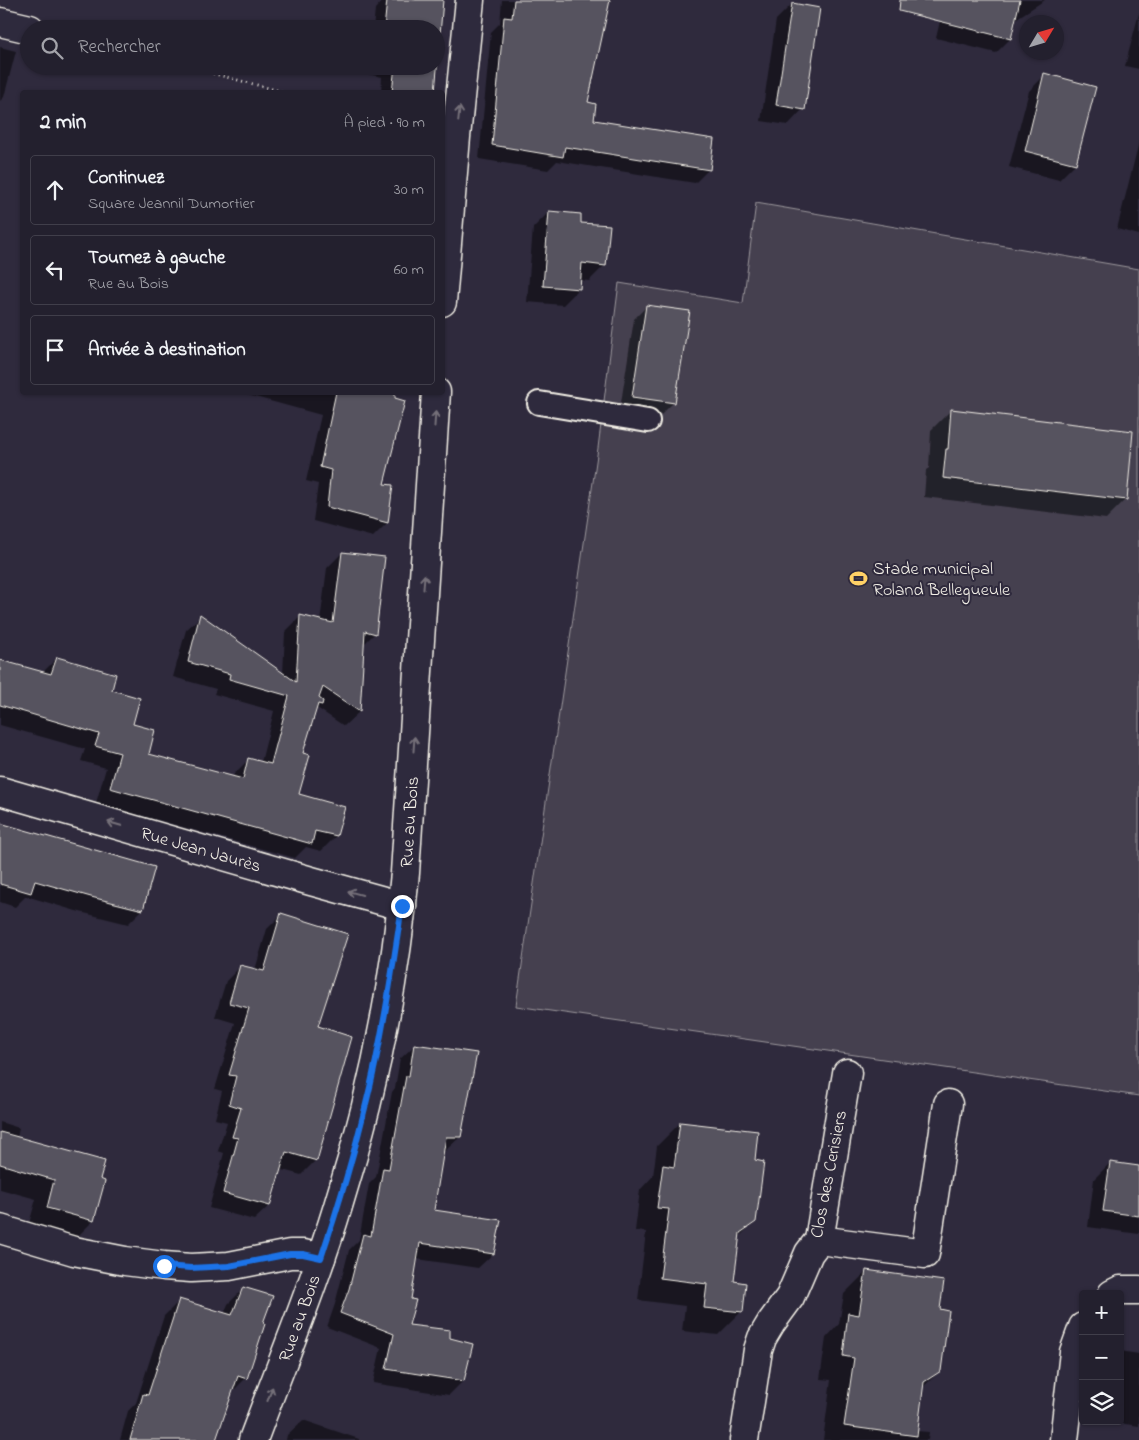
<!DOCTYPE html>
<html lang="fr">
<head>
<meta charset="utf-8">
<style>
	:root { --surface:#23202e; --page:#2b2836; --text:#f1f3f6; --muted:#a3a3aa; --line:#403e4a }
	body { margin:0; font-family:"Indie Flower",sans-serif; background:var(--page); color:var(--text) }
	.controls { position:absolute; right:15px; bottom:15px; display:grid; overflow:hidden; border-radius:5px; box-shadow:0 1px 4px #0004 }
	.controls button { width:45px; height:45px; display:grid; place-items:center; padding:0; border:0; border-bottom:1px solid var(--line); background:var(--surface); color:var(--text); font:25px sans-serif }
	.compass { position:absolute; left:1019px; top:15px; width:45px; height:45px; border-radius:50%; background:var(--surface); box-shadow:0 1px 4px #0004; rotate:52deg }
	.stop { position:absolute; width:15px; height:15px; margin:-11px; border:4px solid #1a73e8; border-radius:50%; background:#fff }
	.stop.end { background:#1a73e8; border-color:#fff; box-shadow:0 1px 5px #0008 }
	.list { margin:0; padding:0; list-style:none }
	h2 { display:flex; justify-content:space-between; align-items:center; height:65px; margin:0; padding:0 20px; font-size:21px }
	h2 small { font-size:16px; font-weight:400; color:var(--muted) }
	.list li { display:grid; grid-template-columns:32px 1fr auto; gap:15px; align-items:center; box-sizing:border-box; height:70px; margin:0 10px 10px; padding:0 10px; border:1px solid var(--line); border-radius:5px }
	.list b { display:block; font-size:19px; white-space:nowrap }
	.list p { margin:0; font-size:16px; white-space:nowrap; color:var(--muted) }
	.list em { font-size:16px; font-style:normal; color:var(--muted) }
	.icon { flex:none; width:28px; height:28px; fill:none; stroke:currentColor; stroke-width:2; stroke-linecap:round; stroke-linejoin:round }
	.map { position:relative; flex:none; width:1139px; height:1440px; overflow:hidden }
	.search { position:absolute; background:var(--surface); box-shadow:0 1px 4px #0004; left:20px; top:20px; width:425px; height:55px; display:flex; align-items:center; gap:12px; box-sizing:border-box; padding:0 18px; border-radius:28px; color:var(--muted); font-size:19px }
	.panel { position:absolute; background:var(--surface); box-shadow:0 1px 4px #0004; left:20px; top:90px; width:425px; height:305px; border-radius:5px }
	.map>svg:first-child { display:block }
</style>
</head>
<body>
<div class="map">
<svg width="1139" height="1440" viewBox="0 0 1139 1440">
	<rect width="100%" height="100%" fill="#2f2a3d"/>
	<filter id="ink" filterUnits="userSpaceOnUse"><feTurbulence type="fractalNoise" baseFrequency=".02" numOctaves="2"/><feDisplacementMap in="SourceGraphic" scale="10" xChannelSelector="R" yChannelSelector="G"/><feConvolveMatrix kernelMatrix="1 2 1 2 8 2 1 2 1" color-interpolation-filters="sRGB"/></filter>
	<g filter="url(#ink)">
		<polygon fill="#454050" stroke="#9c989c" points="756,203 1139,269 1139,1096 516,1006 598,448 619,283 743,303"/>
		<g fill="#0007">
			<polygon points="383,0 442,0 434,92 381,92 382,77 368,74 369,66 436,66 436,29 373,29 375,9"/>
			<polygon points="502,0 607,0 587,103 592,121 709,169 695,183 557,161 548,170 479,159 491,32 500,23"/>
			<polygon points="945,0 1045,0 1014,20 1010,39 996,53 936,38"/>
			<polygon points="792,4 803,109 788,125 761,121 776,20"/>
			<polygon points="1139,13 1139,69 1125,66"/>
			<polygon points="0,47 16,51 4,97 0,101"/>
			<polygon points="1045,75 1075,164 1059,180 1009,167 1029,91"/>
			<polygon points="1139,142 1139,235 1117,229"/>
			<polygon points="549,212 580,224 605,265 589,281 580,280 579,289 563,305 527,302 533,228"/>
			<polygon points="647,306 673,403 661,415 620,409 634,319"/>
			<polygon points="237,392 394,392 383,485 387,523 373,537 313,521 318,484 306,481 321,415"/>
			<polygon points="951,410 1126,499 1106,519 924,497 926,470 929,468 931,430"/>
			<polygon points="342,553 375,633 363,645 359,712 344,726 317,708 314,711 301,753 297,795 343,808 336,836 321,851 306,847 295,858 96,803 106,768 81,761 85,749 0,725 0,661 42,673 57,658 110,690 131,725 147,755 233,778 234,774 249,759 261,762 274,711 214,694 216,689 173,677 186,630 201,616 283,674 285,632 300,617 320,622 327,568"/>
			<polygon points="0,824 142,910 128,924 76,911 26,896 15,907 0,902"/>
			<polygon points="282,914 316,1027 316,1160 301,1175 279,1169 269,1206 254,1220 209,1208 224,1153 218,1151 227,1122 215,1119 222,1091 215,1089 235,1023 215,1017 226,981 241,966 255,970 267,929"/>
			<polygon points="415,1045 460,1137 445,1151 442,1151 432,1211 493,1254 478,1268 417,1259 410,1300 408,1326 449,1339 463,1381 449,1395 373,1383 381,1348 327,1327 335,1304 349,1250 359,1240 369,1184 376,1177 392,1092 395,1088 400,1059"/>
			<polygon points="0,1122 19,1128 17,1138 98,1180 103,1181 93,1221 74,1240 28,1227 36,1199 0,1189"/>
			<polygon points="680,1123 755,1221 738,1238 733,1282 741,1312 718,1335 682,1331 685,1306 638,1300 646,1232 635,1231 640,1190 653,1176 657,1146"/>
			<polygon points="1110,1163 1139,1167 1139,1234 1088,1227 1094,1179"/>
			<polygon points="867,1271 939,1310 940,1371 922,1388 917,1431 929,1432 928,1440 823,1440 831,1380 820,1379 826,1338 839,1324 844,1294"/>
			<polygon points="243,1289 261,1324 246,1378 231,1393 192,1440 117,1440 120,1440 128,1411 136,1403 164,1316 179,1301 224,1314 228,1304"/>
			<polygon points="1120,1351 1139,1354 1139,1426 1104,1421 1120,1421"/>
			<polygon points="303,1420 359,1439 359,1440 286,1440 287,1435"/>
		</g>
		<g fill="#56525f" stroke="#f4f1e8">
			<polygon points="387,0 443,0 435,92 392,92 395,66 436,66 436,29 384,29"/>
			<polygon points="514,0 610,0 588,102 596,104 594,120 714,139 710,170 565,147 563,157 492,145 504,17 512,18"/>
			<polygon points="900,0 1020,0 1011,39 899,11"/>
			<polygon points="792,3 820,8 805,110 776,105"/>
			<polygon points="1044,73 1096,87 1076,164 1025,151"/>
			<polygon points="549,211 581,214 581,223 610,225 606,266 582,263 580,289 543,286"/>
			<polygon points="646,305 690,311 675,403 632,397"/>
			<polygon points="336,392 395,392 395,398 405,401 384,484 393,485 388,523 327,507 331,470 320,467"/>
			<polygon points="951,409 1133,431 1127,500 943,478 946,449 948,449"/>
			<polygon points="342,552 385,557 376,634 365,631 360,712 323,687 319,698 323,701 322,705 318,704 303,753 310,755 299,794 345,807 337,836 315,831 312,844 110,788 120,753 95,746 99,734 0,705 0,660 51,674 57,657 116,674 112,690 140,698 133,724 155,730 149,754 243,779 248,758 271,764 289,696 229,679 230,674 188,662 200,614 296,682 300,615 333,623"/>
			<polygon points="0,823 155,867 143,910 91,897 35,881 31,893 0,884"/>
			<polygon points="281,913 348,934 318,1026 352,1037 317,1161 286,1152 270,1206 223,1193 238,1138 232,1137 241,1108 229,1104 236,1076 229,1075 249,1008 229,1003 240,965 264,971"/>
			<polygon points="414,1044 477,1053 461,1137 446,1137 434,1210 501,1220 494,1254 420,1243 411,1299 416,1300 409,1325 450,1330 450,1338 473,1344 464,1381 386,1369 394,1334 340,1313 349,1289 363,1234 371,1236 383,1168 389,1169 406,1076 409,1076"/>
			<polygon points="680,1122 758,1131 755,1160 764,1162 756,1222 740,1233 734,1281 746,1283 743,1312 704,1308 707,1284 660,1278 669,1209 657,1208 663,1165 674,1167"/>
			<polygon points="0,1132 105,1161 100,1179 105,1181 94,1221 47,1208 54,1180 0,1164"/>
			<polygon points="1110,1162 1139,1166 1139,1216 1103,1211"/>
			<polygon points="866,1270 944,1281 940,1309 949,1311 941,1371 924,1382 917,1436 844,1426 854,1358 843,1356 848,1313 859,1315"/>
			<polygon points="243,1287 273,1296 263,1323 265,1324 247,1379 238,1376 216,1440 130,1440 143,1394 148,1395 179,1299 232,1315"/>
		</g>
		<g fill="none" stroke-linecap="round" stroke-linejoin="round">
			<defs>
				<polyline id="lane" points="539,403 648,421"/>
				<g id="street">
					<polyline points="0,22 30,29"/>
					<polyline points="0,791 311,881 402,906"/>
					<polyline points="0,1229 74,1251 125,1261 164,1266 191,1268 229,1266 290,1254 303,1254 321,1258"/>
					<polyline points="819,1240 925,1254 948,1104"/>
					<polyline points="1112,1294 1120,1290 1139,1290"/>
					<polyline points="744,1440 758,1350 762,1338 771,1323 790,1297 809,1253 819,1240 847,1073"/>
					<polyline points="1064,1440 1074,1352 1083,1327"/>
				</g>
				<g id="secondary">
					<polyline points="442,302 456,137 470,0"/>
					<path d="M253 1440C282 1362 314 1285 338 1206 372 1098 395 985 405 873L436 392"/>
				</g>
			</defs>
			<use href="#lane" stroke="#f4f1e8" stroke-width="26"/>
			<use href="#street" stroke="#f4f1e8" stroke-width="31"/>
			<use href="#secondary" stroke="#f4f1e8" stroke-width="31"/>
			<polyline stroke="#f4f1e8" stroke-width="3" stroke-dasharray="1 4" stroke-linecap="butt" points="184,66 284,92"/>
			<use href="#lane" stroke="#2f2a3d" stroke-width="22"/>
			<use href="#street" stroke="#2f2a3d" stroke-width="28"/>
			<use href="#secondary" stroke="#2f2a3d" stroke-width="28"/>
		</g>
		<defs><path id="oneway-shaft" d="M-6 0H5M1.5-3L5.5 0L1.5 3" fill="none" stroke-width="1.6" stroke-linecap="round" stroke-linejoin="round" transform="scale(1.25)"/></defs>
		<g stroke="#747079">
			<use href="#oneway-shaft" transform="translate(459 114) rotate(-84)"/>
			<use href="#oneway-shaft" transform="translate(435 419) rotate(-86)"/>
			<use href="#oneway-shaft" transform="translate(424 582) rotate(-86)"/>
			<use href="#oneway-shaft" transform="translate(414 744) rotate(-86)"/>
			<use href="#oneway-shaft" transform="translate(115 824) rotate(-164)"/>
			<use href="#oneway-shaft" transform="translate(355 893) rotate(-165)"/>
			<use href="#oneway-shaft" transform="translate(270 1394) rotate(-70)"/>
		</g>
	</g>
	<g fill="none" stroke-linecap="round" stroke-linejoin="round" filter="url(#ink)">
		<path stroke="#1a73e8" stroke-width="6" d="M164 1266 191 1268 229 1266 290 1254H303L321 1258C338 1208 353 1158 365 1108 382 1041 392 973 402 906"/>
	</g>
	<defs>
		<symbol id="stadium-bare" viewBox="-9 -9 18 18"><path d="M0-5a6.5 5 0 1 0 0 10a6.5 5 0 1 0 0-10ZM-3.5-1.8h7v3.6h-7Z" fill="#ffd166" stroke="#2f2a3d" stroke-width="2.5" paint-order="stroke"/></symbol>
	</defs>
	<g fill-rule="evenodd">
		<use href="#stadium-bare" x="846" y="566" width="25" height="25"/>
	</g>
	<g text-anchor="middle" stroke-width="4" stroke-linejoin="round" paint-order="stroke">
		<g font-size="18" fill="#f4f1e8" stroke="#2f2a3d" text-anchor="start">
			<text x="873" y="574">Stade municipal<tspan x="873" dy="21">Roland Bellegueule</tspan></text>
		</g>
		<g font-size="18" fill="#f4f1e8" stroke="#2f2a3d">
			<text transform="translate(409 822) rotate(-86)" y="6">Rue au Bois</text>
			<text transform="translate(201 849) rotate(16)" y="6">Rue Jean Jaurès</text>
			<text transform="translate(828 1174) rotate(-79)" y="6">Clos des Cerisiers</text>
			<text transform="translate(299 1318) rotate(-70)" y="6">Rue au Bois</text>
		</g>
	</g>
</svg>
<div class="controls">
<button>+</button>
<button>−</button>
<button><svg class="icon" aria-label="layers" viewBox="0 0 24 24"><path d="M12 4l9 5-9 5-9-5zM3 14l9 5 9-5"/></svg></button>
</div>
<svg class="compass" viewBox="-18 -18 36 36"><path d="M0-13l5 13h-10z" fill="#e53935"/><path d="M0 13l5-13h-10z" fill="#a3a3aa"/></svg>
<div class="stop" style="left:164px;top:1266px"></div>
<div class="stop end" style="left:402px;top:906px"></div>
<div class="search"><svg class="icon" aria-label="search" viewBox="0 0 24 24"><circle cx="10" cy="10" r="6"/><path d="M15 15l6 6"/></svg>Rechercher</div>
<section class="panel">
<h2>2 min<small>À pied · 90 m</small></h2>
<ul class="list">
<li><svg class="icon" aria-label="ahead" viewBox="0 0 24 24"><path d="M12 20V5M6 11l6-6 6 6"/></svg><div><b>Continuez</b><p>Square Jeannil Dumortier</p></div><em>30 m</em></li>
<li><svg class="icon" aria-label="left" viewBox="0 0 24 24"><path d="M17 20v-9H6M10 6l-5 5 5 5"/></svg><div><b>Tournez à gauche</b><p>Rue au Bois</p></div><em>60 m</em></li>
<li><svg class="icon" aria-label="arrive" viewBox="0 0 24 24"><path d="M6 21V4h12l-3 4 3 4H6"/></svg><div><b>Arrivée à destination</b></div></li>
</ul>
</section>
</div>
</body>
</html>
